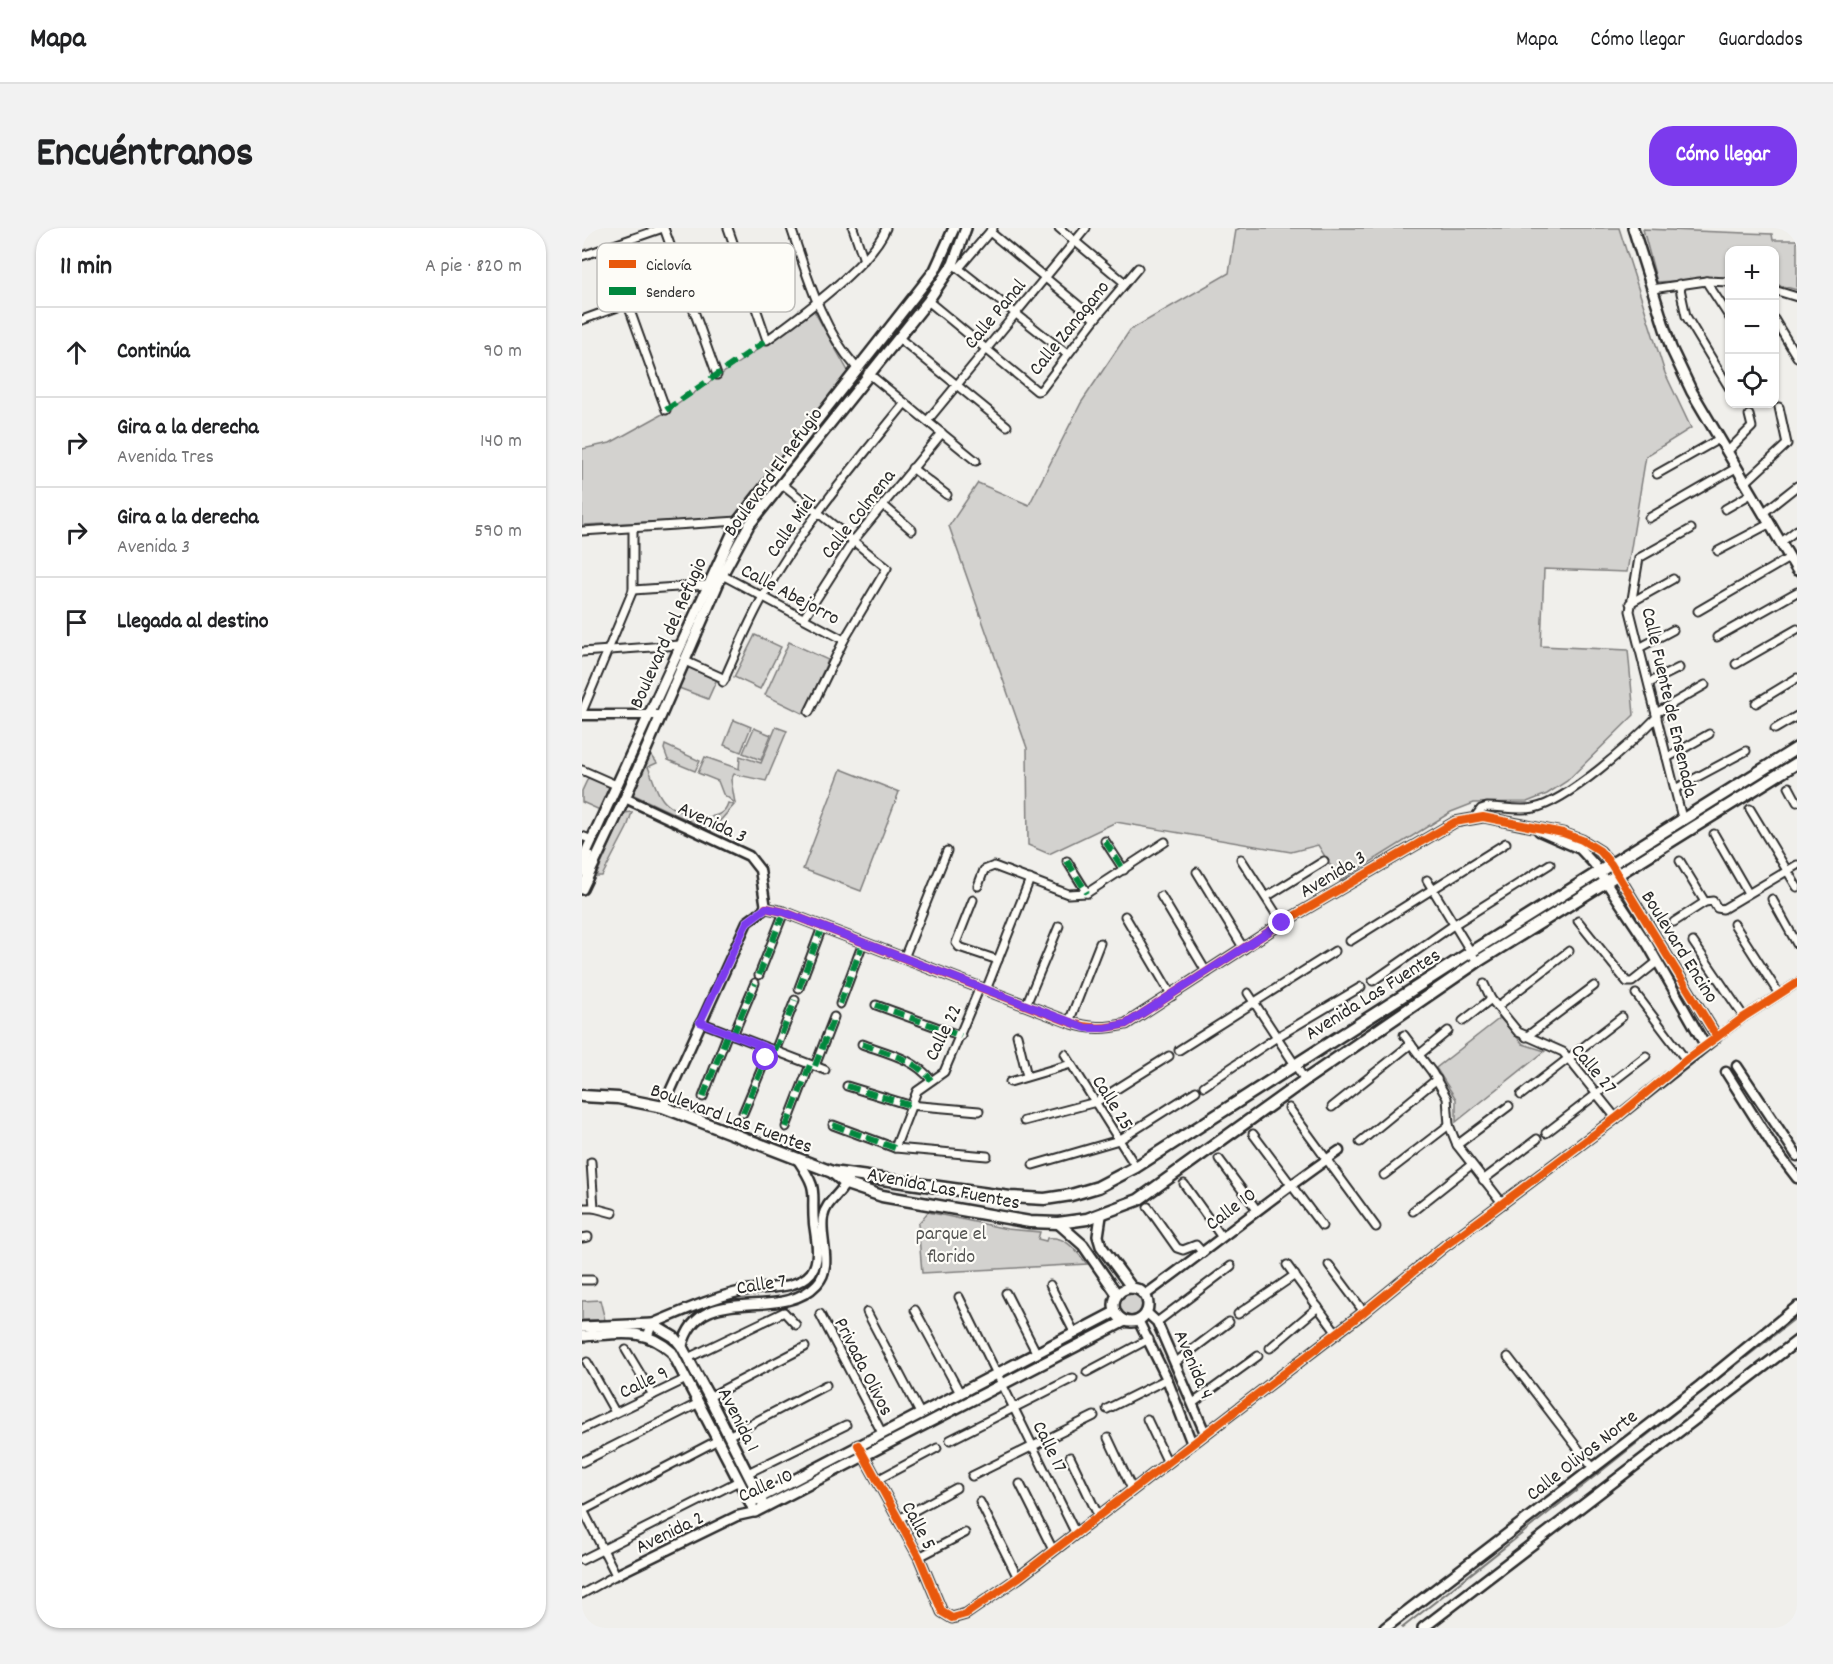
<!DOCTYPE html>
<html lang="es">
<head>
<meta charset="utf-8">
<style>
	:root { --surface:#fff; --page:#f2f2f2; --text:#202124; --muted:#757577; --line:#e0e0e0; --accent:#7c3aed }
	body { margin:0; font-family:Dekko,sans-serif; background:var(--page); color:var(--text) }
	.controls { position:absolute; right:18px; top:18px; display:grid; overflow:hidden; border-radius:12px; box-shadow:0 2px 4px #0004 }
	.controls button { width:54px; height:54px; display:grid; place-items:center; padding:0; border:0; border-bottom:2px solid var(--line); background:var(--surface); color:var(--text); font:30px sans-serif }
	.stop { position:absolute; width:18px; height:18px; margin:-14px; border:4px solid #7c3aed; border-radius:50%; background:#fff }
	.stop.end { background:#7c3aed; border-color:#fff; box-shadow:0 2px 6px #0008 }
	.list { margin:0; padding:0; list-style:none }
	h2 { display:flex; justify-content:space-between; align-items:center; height:78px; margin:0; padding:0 24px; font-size:26px }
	h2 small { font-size:20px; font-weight:400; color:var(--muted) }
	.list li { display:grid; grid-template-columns:39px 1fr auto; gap:18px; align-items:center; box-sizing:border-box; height:90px; padding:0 24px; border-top:2px solid var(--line) }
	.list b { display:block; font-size:22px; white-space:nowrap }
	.list p { margin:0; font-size:20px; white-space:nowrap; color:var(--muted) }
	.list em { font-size:20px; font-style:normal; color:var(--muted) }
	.icon { flex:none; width:33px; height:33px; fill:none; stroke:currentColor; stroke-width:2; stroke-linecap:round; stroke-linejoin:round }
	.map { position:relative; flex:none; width:1215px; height:1400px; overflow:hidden; border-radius:24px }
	header { display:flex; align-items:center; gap:36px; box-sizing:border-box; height:84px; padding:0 30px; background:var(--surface); border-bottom:2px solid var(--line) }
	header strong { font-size:28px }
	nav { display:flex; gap:33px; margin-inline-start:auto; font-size:21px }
	.intro { display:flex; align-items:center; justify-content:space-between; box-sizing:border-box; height:144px; padding:0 36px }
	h1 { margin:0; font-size:42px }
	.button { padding:15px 27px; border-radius:24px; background:var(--accent); color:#fff; font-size:21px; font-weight:700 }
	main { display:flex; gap:36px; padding:0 36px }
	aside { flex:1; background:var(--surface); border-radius:24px; box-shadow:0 2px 4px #0004 }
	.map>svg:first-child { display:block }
</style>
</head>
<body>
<header>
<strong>Mapa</strong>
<nav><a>Mapa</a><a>Cómo llegar</a><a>Guardados</a></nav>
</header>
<div class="intro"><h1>Encuéntranos</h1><a class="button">Cómo llegar</a></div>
<main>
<aside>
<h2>11 min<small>A pie · 820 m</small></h2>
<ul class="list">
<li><svg class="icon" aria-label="ahead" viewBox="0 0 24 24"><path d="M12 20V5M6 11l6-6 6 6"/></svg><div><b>Continúa</b></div><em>90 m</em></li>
<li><svg class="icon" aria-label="right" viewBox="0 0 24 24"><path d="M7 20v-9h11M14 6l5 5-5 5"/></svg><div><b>Gira a la derecha</b><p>Avenida Tres</p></div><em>140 m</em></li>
<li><svg class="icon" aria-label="right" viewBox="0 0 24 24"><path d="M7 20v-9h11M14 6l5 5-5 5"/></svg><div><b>Gira a la derecha</b><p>Avenida 3</p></div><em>590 m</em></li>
<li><svg class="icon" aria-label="arrive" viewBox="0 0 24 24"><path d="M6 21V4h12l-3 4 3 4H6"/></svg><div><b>Llegada al destino</b></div></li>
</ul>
</aside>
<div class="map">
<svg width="1215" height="1400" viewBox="0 0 1215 1400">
	<rect width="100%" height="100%" fill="#f0efeb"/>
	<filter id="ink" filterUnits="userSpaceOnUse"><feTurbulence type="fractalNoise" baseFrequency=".0167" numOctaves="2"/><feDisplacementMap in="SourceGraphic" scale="12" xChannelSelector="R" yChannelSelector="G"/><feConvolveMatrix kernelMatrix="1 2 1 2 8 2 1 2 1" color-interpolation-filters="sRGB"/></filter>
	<g filter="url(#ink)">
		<g fill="#d3d2cf" stroke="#7f7e7d" stroke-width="1.5">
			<polygon points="658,0 1037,0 1083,145 1109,200 1064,228 1045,344 962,341 959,418 1046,422 1052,487 985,553 965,566 945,574 892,575 869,584 758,653 736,617 709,624 534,594 467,626 446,617 445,520 367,298 396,255 447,277 499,175 548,102 647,45 654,2"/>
			<polygon points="1061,1 1190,6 1191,12 1215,12 1215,62 1193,56 1192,22 1148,22 1147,49 1075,54"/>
			<polygon points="232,83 266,143 155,290 0,297 0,221 28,215 84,184"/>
			<polygon points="173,407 199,419 178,461 152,449"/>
			<polygon points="207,414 246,432 222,486 183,467"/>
			<polygon points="107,438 135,451 126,471 97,460"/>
			<polygon points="152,492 169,499 159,524 142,517"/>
			<polygon points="63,497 71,501 0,653 0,641"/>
			<polygon points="194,499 205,503 184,553 152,546 149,552 153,575 141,566 136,553 116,545 123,529 157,541 158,528 179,535"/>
			<polygon points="172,500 189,507 179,532 161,525"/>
			<polygon points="83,517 118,533 113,543 86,532 82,521"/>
			<path d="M68 525 75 535 66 539C71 550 75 568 85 576 98 587 139 599 146 575L152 577 129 603 50 566Z"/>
			<polygon points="259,541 317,564 279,663 221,641"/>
			<polygon points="7,548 31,559 20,583 0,574 0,563"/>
			<polygon points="50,584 45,600 20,648 14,648 42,585"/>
			<polygon points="918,790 941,816 963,823 874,894 874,871 854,840"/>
			<path d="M346 984 425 1001 458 1004 456 1011 464 1013 465 1010C485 1008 493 1022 505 1036L340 1045 336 996Z"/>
			<circle cx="549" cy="1077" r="13"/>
			<polygon points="18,1072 23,1092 0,1092 0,1073"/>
		</g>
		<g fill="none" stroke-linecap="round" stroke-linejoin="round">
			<polyline stroke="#777775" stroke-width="2" points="820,1400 1215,1089"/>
			<defs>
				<g id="minor">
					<polyline points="82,0 135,147"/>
					<path d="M146 0 185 112C217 89 290 36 304 0"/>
					<path d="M209 0C226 50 239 99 274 139"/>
					<polyline points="271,0 282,32"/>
					<polyline points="477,0 543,55"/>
					<polyline points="408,4 513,91"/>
					<polyline points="25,19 84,182"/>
					<polyline points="0,28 81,0"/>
					<polyline points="371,36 485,126"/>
					<polyline points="377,40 411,0"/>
					<polyline points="1124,53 1148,90"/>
					<polyline points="1097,56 1104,88 1148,161"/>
					<polyline points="1070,61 1124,53 1148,54"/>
					<polyline points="1192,62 1215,69"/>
					<polyline points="346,73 455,163 459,162 513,91 556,40"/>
					<polyline points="1192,91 1215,129"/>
					<polyline points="0,92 44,76"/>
					<polyline points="317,110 425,198"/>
					<polyline points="286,145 394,233"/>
					<polyline points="346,192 504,0"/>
					<polyline points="1145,224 1170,199 1167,187"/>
					<polyline points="330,240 365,267"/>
					<polyline points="1075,246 1137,211"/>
					<polyline points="199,255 305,340 262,412 227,484"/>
					<polyline points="1163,255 1205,216 1197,179"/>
					<polyline points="301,277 330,302"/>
					<polyline points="1143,281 1169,266"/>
					<polyline points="1181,285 1215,258"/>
					<polyline points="1067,290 1154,240"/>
					<polyline points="0,303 156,293"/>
					<polyline points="1198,315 1215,302"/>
					<polyline points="1136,323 1187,296"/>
					<polyline points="140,347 262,412"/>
					<polyline points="51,362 125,357"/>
					<polyline points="1048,375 1091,351"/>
					<polyline points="1116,383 1207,330"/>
					<polyline points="222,390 272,312 360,205"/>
					<polyline points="1135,409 1215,364"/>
					<polyline points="1057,420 1091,402"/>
					<polyline points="0,424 98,417"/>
					<polyline points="103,433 143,451"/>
					<polyline points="1154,436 1215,401"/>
					<path d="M141 454C154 425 166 395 182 367 221 297 273 237 323 175"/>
					<polyline points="1067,455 1097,440"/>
					<polyline points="1174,475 1215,450"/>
					<polyline points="0,484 51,362 51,301"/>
					<polyline points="1074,485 1123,457"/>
					<polyline points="1193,501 1215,488"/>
					<polyline points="1085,530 1127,506"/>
					<polyline points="0,542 34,557"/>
					<polyline points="1207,559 1215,574"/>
					<polyline points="1093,561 1164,523"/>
					<polyline points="1168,581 1215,659"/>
					<path d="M893 589 899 581 905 579C920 579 938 583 952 580 986 573 1050 515 1075 489"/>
					<polyline points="1100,590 1048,383 1057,330 1109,301"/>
					<polyline points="1132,606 1166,665"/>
					<polyline points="0,608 10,612"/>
					<polyline points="523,613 542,642"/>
					<polyline points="659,631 700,695"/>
					<polyline points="485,633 505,665"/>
					<polyline points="1098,633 1123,674"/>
					<polyline points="615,644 662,721"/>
					<polyline points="845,652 895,734"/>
					<polyline points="396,658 402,642 412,638 486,666 505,665 583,614"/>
					<polyline points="579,668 625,745"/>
					<polyline points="684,669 742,633"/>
					<polyline points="1190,671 1215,716"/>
					<polyline points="391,672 374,715 377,719 416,732"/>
					<polyline points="543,688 590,768"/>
					<polyline points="996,693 1045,754 1050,754 1075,734"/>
					<polyline points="1092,694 1123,674 1131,673 1135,680 1141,681 1215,637"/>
					<polyline points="1152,696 1197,766"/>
					<polyline points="768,713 924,615"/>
					<polyline points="1111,714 1162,789"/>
					<polyline points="322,730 365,623"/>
					<polyline points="177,747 202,684"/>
					<polyline points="791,753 873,696 968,636"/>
					<polyline points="902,756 909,771 936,804 981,824 1034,890"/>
					<polyline points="217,760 240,699"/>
					<polyline points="404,762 448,651"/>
					<polyline points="666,765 723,852"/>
					<polyline points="1054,766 1104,832"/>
					<polyline points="258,776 281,715"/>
					<polyline points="294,777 379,808"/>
					<polyline points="444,777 477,698"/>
					<polyline points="916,778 987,723"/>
					<polyline points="881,793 909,771"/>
					<polyline points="118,794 243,842"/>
					<polyline points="487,794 518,715"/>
					<polyline points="151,807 173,755"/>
					<polyline points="435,807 445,848"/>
					<polyline points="822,807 850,844 865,870 867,897 875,917 921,976"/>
					<polyline points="944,809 1012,758"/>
					<polyline points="1135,809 1162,789 1215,755"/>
					<path d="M280 816C305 825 333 831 349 852"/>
					<polyline points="597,822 753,723"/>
					<polyline points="193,823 213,772"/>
					<polyline points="483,826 554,939"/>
					<polyline points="838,826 866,803"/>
					<polyline points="233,838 252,789"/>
					<polyline points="428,854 489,836"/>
					<polyline points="265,858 327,877 397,883"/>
					<polyline points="622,858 695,809 779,759"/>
					<polyline points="939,867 1040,789"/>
					<polyline points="121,869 146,805"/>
					<polyline points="750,879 829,816"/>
					<polyline points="707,880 794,999"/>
					<polyline points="161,885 188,821"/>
					<polyline points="442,893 514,874 587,828"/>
					<polyline points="251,897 313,920 405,928"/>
					<polyline points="204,899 228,837"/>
					<polyline points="964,905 1064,828"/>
					<polyline points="671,906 740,998"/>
					<polyline points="778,914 855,851"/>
					<polyline points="875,917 927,878"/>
					<polyline points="313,920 335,863 362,844 398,759"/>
					<polyline points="637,931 675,982"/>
					<polyline points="9,934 12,980"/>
					<polyline points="451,937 537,912 614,863"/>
					<polyline points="802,947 867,897"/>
					<polyline points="901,952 955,911"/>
					<polyline points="602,956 639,1008"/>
					<polyline points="566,979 595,1020 601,1022 614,1017 621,1025"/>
					<polyline points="0,980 12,980 31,985"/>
					<polyline points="831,983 889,937"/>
					<polyline points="0,1010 6,1009"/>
					<polyline points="705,1037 754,1104"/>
					<polyline points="747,1037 782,1084"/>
					<polyline points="0,1052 10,1052"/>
					<polyline points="468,1057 493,1106"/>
					<polyline points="424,1065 455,1126"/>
					<polyline points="377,1069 493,1304"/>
					<polyline points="333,1082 378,1165"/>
					<polyline points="285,1084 338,1185"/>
					<polyline points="238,1086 300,1205"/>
					<polyline points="656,1086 713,1047"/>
					<polyline points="575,1094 649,1038"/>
					<polyline points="688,1120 736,1079"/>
					<polyline points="44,1122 71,1167"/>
					<polyline points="926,1129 1011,1240"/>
					<polyline points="106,1130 202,1084 214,1097"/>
					<polyline points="5,1134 33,1184"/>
					<polyline points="594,1134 647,1094"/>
					<polyline points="505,1144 567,1111"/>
					<polyline points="127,1169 223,1119"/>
					<polyline points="611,1175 676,1128"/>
					<polyline points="525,1181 585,1151"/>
					<polyline points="565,1191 586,1235"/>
					<polyline points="0,1201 104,1151"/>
					<polyline points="146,1208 244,1157"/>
					<polyline points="526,1210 550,1261"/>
					<polyline points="368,1212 491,1150"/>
					<polyline points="488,1229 516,1287"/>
					<polyline points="0,1234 117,1175"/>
					<polyline points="166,1245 264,1197"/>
					<polyline points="390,1248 512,1188"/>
					<polyline points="295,1252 355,1220"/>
					<polyline points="438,1256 471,1322"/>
					<polyline points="398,1274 436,1350"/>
					<polyline points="0,1280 34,1347 0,1366"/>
					<polyline points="0,1283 136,1212"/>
					<polyline points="317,1291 374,1260"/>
					<polyline points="337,1329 383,1305"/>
					<polyline points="0,1332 157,1253"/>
				</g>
				<g id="tertiary">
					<polyline points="0,487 79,487"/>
					<polyline points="43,570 167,628 178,642 184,680"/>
					<polyline points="957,603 998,621 1012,636 1066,717 1123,817"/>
					<polyline points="0,644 7,627"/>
					<path d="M184 680 202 684 487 794C508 801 523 801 544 796L700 695 873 594 901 589 981 605 1000 612 1018 623 1029 636 1135 809 1034 890 863 1018 782 1084 436 1350 384 1386 370 1390 360 1384 337 1329 276 1217"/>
					<polyline points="1155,838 1215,928"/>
					<polyline points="1144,844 1192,920 1215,950"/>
					<polyline points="81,879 165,694 184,680"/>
					<path d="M563 1067C628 1020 690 969 757 923"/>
					<polyline points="564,1084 575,1094 623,1205"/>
					<polyline points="556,1092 585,1151 610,1216"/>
					<path d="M66 1107 70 1096C99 1084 129 1070 160 1063 180 1058 214 1063 229 1045 239 1032 234 1011 232 996 229 961 238 965 216 932"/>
					<path d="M100 1119C117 1050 197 1097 235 1056 252 1038 237 1009 241 989 244 972 261 966 265 951"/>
					<polyline points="34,1347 155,1288 173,1284"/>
				</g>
				<g id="secondary">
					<polyline points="1051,0 1089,120 1110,164 1215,342"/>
					<polyline points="0,633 156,293 353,42 372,0"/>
					<polyline points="0,661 43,570 140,347 167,297 346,73 371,36 384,0"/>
					<polyline points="519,988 516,1008 519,1018 550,1060"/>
					<polyline points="476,995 501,1017 535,1066"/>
					<circle cx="549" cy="1077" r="17"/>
					<polyline points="0,1099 70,1096 92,1109 100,1119 127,1169 180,1274"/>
					<path d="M0 1108C37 1106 61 1098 90 1124L173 1284 543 1093"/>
					<polyline points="168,1275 533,1084"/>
					<polyline points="803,1400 1118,1158 1215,1079"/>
					<polyline points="841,1400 1215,1113"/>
				</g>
				<g id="primary">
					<polyline points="0,868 36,870 81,879 250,944 428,969 463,971 489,967 516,959 554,939 889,724 1215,520"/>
					<polyline points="250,944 264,956 300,968 448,994 476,995 505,991 556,972 723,852 895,734 1215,535"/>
				</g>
			</defs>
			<use href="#minor" stroke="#2b2b2b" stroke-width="11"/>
			<use href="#tertiary" stroke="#2b2b2b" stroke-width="13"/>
			<use href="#secondary" stroke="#2b2b2b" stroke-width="14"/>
			<use href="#primary" stroke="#2b2b2b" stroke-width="15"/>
			<use href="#minor" stroke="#fdfcf7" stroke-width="7"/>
			<use href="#tertiary" stroke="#fdfcf7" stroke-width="8"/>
			<use href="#secondary" stroke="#fdfcf7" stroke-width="9"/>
			<use href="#primary" stroke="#fdfcf7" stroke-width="10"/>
			<g stroke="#00873e" stroke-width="6" stroke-dasharray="12 6" stroke-linecap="butt">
				<polyline points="84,182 185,112"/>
				<polyline points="523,613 542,642"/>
				<polyline points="485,633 505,665"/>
				<polyline points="177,747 202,684"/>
				<polyline points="217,760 240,699"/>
				<polyline points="258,776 281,715"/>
				<polyline points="294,777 379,808"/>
				<polyline points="151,807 173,755"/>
				<path d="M280 816C305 825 333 831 349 852"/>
				<polyline points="193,823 213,772"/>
				<polyline points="233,838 252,789"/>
				<polyline points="265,858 327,877"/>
				<polyline points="121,869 146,805"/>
				<polyline points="161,885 188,821"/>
				<polyline points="251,897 313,920"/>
				<polyline points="204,899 228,837"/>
			</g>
			<defs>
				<g id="cycleway">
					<path d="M184 680 202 684 487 794C508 801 523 801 544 796L700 695 873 594 901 589 981 605 1000 612 1018 623 1029 636 1135 809"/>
					<polyline points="276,1217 337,1329 360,1384 370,1390 384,1386 436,1350 782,1084 863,1018 1034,890 1104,832 1162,789 1215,755"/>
				</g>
			</defs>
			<use href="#cycleway" stroke="#fdfcf7" stroke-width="11"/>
			<use href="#cycleway" stroke="#e8590c" stroke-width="8"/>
		</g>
	</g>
	<g fill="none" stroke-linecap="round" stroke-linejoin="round" filter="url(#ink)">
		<polyline stroke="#7c3aed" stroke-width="8" points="184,830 188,821 118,794 165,694 184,680 202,684 504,800 523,800 544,796 700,695"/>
	</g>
	<g text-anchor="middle" stroke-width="4.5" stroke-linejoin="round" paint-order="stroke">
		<g font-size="20" fill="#2b2b2b" stroke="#fdfcf7">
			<text transform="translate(412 85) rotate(-50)" y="7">Calle Panal</text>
			<text transform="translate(486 99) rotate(-51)" y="7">Calle Zanagano</text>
			<text transform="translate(190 243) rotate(-54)" y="7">Boulevard El Refugio</text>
			<text transform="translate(275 285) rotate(-52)" y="7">Calle Colmena</text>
			<text transform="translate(208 297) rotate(-55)" y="7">Calle Miel</text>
			<text transform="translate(209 365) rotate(28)" y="7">Calle Abejorro</text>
			<text transform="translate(85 404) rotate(-66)" y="7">Boulevard del Refugio</text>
			<text transform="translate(1089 474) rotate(77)" y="7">Calle Fuente de Ensenada</text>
			<text transform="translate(131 593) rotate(25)" y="7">Avenida 3</text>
			<text transform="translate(750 645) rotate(-31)" y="7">Avenida 3</text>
			<text transform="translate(1099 718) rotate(58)" y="7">Boulevard Encino</text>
			<text transform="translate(790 765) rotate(-32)" y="7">Avenida Las Fuentes</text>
			<text transform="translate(360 804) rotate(-64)" y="7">Calle 22</text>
			<text transform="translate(1013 840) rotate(50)" y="7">Calle 27</text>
			<text transform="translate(532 874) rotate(58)" y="7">Calle 25</text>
			<text transform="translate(150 889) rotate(20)" y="7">Boulevard Las Fuentes</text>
			<text transform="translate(362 959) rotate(11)" y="7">Avenida Las Fuentes</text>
			<text transform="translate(648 980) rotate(-37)" y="7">Calle 10</text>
			<text transform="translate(179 1055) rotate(-9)" y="7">Calle 7</text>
			<text transform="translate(613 1136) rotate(67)" y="7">Avenida 4</text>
			<text transform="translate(283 1138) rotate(63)" y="7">Privada Olivos</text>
			<text transform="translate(61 1153) rotate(-25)" y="7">Calle 9</text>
			<text transform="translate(158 1191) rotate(63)" y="7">Avenida 1</text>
			<text transform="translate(469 1218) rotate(64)" y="7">Calle 17</text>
			<text transform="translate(999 1226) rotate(-38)" y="7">Calle Olivos Norte</text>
			<text transform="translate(183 1256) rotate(-24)" y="7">Calle 10</text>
			<text transform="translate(338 1297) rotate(62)" y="7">Calle 5</text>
			<text transform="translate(87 1303) rotate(-26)" y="7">Avenida 2</text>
		</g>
		<g font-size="20" fill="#555554" stroke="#fdfcf7">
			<text x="369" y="1011">parque el<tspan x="369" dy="23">florido</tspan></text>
		</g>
	</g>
	<rect x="15" y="15" width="198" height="69" rx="9" fill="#fdfcf7" stroke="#bebdba" stroke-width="1.5"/>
	<rect x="27" y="32" width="27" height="8" fill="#e8590c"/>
	<rect x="27" y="59" width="27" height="8" fill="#00873e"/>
	<g font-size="16" fill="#2b2b2b">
		<text x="64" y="42">Ciclovía</text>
		<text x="64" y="69">Sendero</text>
	</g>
</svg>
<div class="controls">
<button>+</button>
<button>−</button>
<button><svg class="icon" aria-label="locate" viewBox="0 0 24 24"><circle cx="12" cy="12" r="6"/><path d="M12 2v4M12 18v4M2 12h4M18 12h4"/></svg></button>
</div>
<div class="stop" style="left:184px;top:830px"></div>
<div class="stop end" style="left:700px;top:695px"></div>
</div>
</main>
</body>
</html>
